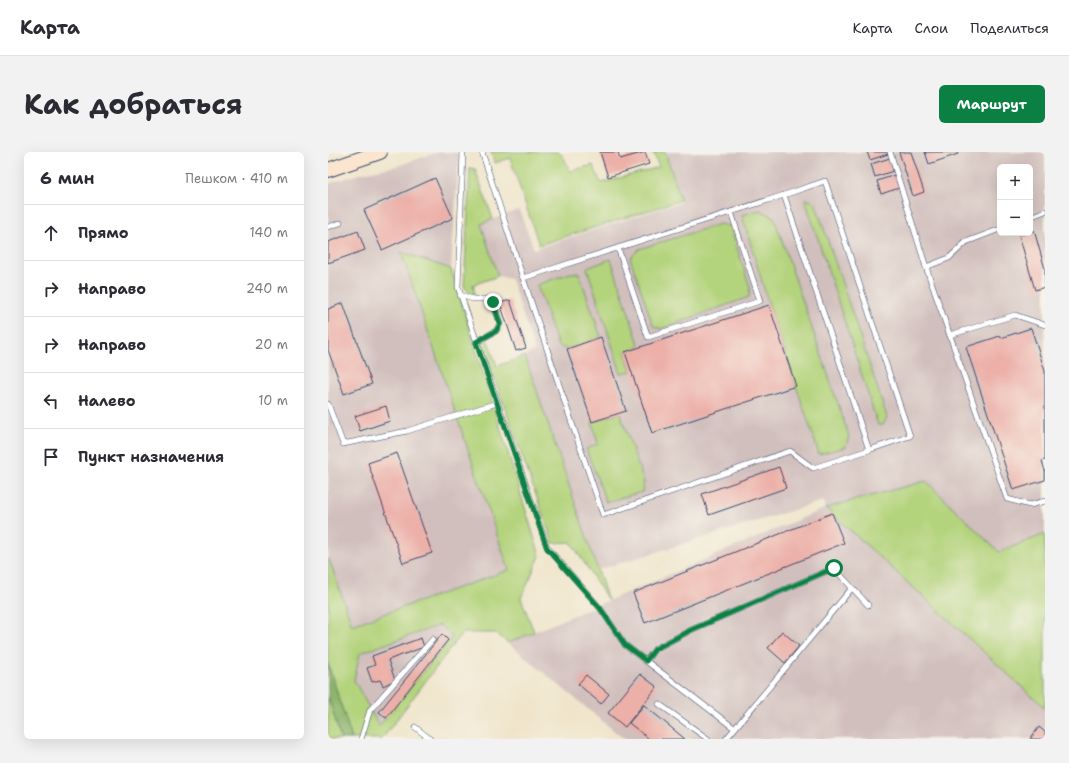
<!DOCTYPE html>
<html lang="ru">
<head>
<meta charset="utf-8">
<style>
	:root { --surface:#fff; --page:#f2f2f3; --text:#2b2b33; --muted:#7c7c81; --line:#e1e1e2; --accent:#0b8043 }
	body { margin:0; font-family:"Shantell Sans",sans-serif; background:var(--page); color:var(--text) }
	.controls { position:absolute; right:12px; top:12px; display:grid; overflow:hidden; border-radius:6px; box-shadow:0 4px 16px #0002 }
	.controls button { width:36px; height:36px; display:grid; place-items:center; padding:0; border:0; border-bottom:1px solid var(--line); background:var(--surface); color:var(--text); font:20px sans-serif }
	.stop { position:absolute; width:12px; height:12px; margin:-9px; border:3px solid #0b8043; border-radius:50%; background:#fff }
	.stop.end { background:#0b8043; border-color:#fff; box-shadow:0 1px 4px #0008 }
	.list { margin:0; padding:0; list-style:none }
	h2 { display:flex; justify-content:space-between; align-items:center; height:52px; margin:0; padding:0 16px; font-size:17px }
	h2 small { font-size:13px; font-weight:400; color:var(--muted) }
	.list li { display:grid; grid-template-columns:26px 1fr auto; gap:12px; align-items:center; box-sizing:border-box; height:56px; padding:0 16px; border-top:1px solid var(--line) }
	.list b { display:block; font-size:15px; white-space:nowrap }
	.list em { font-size:13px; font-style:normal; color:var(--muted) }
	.icon { flex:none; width:22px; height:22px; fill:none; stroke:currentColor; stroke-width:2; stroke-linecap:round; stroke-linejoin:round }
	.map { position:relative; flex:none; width:717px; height:587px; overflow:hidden; border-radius:6px }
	header { display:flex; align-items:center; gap:24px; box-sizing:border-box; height:56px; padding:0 20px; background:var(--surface); border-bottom:1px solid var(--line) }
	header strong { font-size:19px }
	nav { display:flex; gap:22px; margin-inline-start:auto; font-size:14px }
	.intro { display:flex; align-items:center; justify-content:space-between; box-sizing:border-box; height:96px; padding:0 24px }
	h1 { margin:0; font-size:28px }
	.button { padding:10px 18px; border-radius:6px; background:var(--accent); color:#fff; font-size:14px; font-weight:700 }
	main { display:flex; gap:24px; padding:0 24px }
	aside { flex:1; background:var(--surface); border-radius:6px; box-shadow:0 4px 16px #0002 }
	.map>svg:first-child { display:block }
</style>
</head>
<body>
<header>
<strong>Карта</strong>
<nav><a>Карта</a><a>Слои</a><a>Поделиться</a></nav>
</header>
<div class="intro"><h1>Как добраться</h1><a class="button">Маршрут</a></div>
<main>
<aside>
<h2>6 мин<small>Пешком · 410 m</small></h2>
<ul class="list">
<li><svg class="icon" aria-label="ahead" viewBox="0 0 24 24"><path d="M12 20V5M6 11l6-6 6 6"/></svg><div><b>Прямо</b></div><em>140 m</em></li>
<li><svg class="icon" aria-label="right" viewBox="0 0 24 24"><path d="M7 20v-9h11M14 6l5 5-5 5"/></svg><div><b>Направо</b></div><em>240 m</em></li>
<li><svg class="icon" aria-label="right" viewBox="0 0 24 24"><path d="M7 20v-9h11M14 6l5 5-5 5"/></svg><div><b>Направо</b></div><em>20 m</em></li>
<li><svg class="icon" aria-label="left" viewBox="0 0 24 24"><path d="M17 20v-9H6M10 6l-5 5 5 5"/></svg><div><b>Налево</b></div><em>10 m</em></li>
<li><svg class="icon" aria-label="arrive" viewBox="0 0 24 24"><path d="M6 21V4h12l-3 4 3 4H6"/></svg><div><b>Пункт назначения</b></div></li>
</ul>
</aside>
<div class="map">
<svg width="717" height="587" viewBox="0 0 717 587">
	<rect width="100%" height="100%" fill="#f7f3e8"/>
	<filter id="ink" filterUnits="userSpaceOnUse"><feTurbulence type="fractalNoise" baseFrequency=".025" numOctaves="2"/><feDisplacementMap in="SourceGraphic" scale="8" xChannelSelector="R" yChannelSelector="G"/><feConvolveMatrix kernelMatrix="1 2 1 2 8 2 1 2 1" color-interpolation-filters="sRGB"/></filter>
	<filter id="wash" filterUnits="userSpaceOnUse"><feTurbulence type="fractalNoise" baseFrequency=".012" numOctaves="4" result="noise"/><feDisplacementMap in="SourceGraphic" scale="16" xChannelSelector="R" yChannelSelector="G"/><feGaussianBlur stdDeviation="0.9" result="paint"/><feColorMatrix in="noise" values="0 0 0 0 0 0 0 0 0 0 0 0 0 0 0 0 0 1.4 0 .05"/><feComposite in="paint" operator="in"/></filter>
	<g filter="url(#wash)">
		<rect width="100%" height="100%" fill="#f0e5cb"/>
		<g fill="#d1bfbd" fill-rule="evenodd">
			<polygon points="110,0 131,1 123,117 73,101 181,418 24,473 0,403 0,32 34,21 69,14"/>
			<path d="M337 0H717V382L671 400 598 329 498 356 717 556V587H296L180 491 498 356 495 349 270 418 197 204 207 199 183 127 170 124 152 72 191 58 206 97 353 50ZM672 15H702V81H672Z"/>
			<polygon points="112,473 124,484 51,574 26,528 32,501"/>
		</g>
		<g fill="#b3d37b" stroke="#67816c" fill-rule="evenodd">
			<polygon points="163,0 230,0 235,4 242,19 265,13 273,31 331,15 325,0 337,0 353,48 211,93 182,6 167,11"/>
			<polygon points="142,16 147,17 165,67 153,72 170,124 145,133 147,142 143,142 136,135"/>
			<polygon points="477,47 487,50 559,265 555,273 550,273 546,261"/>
			<polygon points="432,58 446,65 521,284 518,295 491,302 441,153 414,63"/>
			<polygon points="392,72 402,74 422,135 421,145 333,177 325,174 302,106 311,97"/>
			<path d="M73 100 123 117 212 404 193 446 206 480 180 491 168 481H134L54 587H24L0 512V404L24 473 181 418ZM112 473 124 485 51 574 26 528 32 501Z"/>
			<polygon points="283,107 312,195 297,200 303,219 293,221 259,116"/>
			<polygon points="242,121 251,121 273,185 239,197 230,194 209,133"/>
			<polygon points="157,188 160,189 169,214 197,204 280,448 243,390 225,391 155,194 154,192"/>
			<polygon points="292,261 316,330 314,340 278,350 258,297 270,292 264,270"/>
			<polygon points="598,329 671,400 717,382 717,556 498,356"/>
			<polygon points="0,544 13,587 0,587"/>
		</g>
		<polygon fill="#8eb56b" stroke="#547264" points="0,512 24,587 13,587 0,544"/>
		<g id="blocks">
			<g fill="#ecb0a9">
				<polygon points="272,0 290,0 292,7 317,0 321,12 280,25"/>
				<polygon points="539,0 560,0 560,2 542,8"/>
				<polygon points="571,0 583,0 596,40 585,44"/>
				<polygon points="597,0 629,0 630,2 601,12"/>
				<polygon points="562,6 565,19 547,25 543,12"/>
				<polygon points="567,23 571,36 553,42 549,29"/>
				<polygon points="107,26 125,66 54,98 36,58"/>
				<polygon points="706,78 717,117 717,135 707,138 691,83 702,81 702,80"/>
				<polygon points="30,79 37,98 0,111 0,90"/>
				<polygon points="182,148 198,196 188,199 172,151"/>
				<polygon points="15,151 44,232 16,242 0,198 0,157"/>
				<polygon points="441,153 468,234 324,281 297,200"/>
				<polygon points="703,176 717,219 717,308 714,309 717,319 717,328 685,338 638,195 672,184 673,186"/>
				<polygon points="273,185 298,259 264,270 239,197"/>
				<polygon points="58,254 62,269 32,279 27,264"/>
				<polygon points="69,301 104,401 75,411 40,311"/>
				<polygon points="451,315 458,336 381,363 374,342"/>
				<polygon points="504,361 516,391 317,471 305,441"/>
				<polygon points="454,479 471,494 457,511 440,496"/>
				<polygon points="114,482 120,488 58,566 51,560"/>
				<polygon points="93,486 96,495 60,508 67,528 55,534 52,528 44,530 39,516 47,513 44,504"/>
				<polygon points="312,522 329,535 297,575 280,561"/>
				<polygon points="258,523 281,542 273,552 250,532"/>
				<polygon points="316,553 357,587 321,587 301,571"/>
				<polygon points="711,575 717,580 717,587 702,587"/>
			</g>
		</g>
	</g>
	<g filter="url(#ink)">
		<use href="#blocks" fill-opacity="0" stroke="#3b4a6e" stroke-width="1"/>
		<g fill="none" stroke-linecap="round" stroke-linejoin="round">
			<defs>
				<g id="lane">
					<polyline points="135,0 130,135 219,395 272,456 297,493 406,576"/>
					<polyline points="154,0 195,126 275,363 462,299 485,316 541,298 456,43"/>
					<polyline points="562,0 598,115 679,347 702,353 717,349"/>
					<polyline points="702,65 717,59"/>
					<polyline points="0,75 12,71"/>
					<polyline points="290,96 320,185 432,149 403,60"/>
					<polyline points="598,115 621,106 638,90 672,77"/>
					<polyline points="195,126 456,43 497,29 582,284 541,298"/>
					<polyline points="132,143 145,147 159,147 165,150 172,172 168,179 148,190"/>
					<polyline points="622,183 687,163 717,173"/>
					<polyline points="0,252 15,292 79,279 169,251"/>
					<polyline points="318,509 327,497 363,478 506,416 540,453"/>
					<polyline points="331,552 380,587"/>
					<polyline points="87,575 102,587"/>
					<polyline points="33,587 42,558 105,487"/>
					<polyline points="398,587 524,436"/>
				</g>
				<polyline id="secondary" points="0,18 52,0"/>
			</defs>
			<use href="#lane" stroke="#3b4a6e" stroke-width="6"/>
			<use href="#secondary" stroke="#3b4a6e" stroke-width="16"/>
			<use href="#lane" stroke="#fff" stroke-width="5"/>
			<use href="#secondary" stroke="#fce5cf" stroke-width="14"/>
		</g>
	</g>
	<g fill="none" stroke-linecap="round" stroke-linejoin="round" filter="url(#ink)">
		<polyline stroke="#0b8043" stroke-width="5" points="165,150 172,172 168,179 148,190 219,396 272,456 297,493 318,509 327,497 363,478 506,416"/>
	</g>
</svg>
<div class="controls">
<button>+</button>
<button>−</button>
</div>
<div class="stop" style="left:506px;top:416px"></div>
<div class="stop end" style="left:165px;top:150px"></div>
</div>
</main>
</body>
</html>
